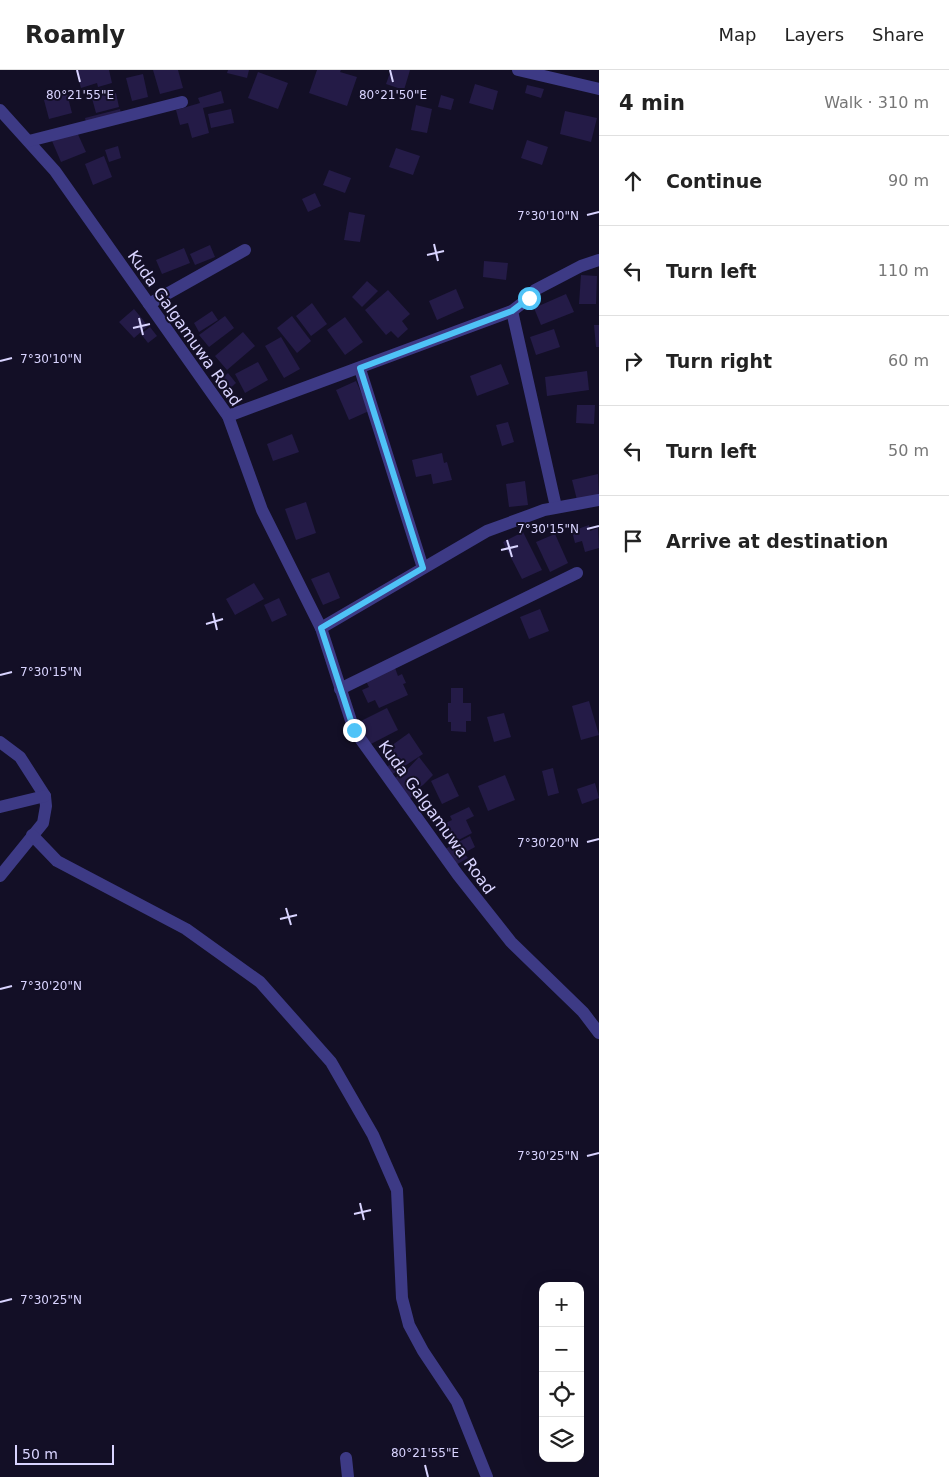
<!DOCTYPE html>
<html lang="en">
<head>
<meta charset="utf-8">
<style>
	:root { --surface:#fff; --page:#f6f6f6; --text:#222; --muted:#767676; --line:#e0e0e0 }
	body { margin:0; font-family:"DejaVu Sans",sans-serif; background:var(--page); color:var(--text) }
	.controls { position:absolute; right:15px; bottom:15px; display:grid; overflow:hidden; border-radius:10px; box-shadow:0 5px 20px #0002 }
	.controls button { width:45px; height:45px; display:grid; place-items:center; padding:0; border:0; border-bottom:1px solid var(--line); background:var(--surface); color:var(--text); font:25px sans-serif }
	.scale { position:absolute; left:15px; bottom:12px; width:99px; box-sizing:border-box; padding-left:5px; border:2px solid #d9d4ff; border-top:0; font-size:14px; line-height:18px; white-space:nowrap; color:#d9d4ff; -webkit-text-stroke:4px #130f26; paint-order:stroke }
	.stop { position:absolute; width:15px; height:15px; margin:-11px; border:4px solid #4fc3f7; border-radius:50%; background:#fff }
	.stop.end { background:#4fc3f7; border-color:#fff; box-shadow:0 1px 5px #0008 }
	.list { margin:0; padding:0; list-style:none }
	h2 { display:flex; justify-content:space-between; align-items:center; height:65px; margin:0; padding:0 20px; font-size:21px }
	h2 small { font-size:16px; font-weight:400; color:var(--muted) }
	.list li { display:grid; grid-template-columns:32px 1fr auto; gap:15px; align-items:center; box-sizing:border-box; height:90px; padding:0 20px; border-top:1px solid var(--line) }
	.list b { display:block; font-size:19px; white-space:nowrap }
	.list em { font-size:16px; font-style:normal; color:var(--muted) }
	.icon { flex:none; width:28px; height:28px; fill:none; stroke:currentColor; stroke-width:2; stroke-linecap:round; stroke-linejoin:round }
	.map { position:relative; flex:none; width:599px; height:1407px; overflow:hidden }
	header { display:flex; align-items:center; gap:30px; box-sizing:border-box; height:70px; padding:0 25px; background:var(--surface); border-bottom:1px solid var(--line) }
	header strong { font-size:24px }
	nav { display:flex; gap:28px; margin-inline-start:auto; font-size:18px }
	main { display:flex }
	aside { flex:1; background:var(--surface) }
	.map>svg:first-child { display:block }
</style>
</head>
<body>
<header>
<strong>Roamly</strong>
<nav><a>Map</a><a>Layers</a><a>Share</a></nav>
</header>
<main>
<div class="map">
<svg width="599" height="1407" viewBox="0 0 599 1407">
	<rect width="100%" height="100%" fill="#130f26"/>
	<g fill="#241b47">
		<polygon points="76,0 109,0 112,13 98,17 97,13 81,18"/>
		<polygon points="153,0 178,0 183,18 160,24"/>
		<polygon points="228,0 249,0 247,8 227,3"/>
		<polygon points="317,0 341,0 340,2 357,7 347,36 309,23"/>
		<polygon points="391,0 410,0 404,20 386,14"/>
		<polygon points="258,2 288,13 278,39 248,28"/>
		<polygon points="143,4 148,27 132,31 126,8"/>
		<polygon points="475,14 498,21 493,40 469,33"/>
		<polygon points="527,15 544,19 541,28 525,23"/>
		<polygon points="102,18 104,26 116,23 119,37 96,43 90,21"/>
		<polygon points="221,21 224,33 203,38 209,63 192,68 188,53 180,55 176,40 200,33 198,28"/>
		<polygon points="67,24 72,43 49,49 44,30"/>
		<polygon points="441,25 454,29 451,40 438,37"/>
		<polygon points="416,35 432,39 427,63 411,60"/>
		<polygon points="120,39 122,48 87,57 85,48"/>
		<polygon points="231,39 234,53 211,58 208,44"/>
		<polygon points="565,41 597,48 591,72 560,64"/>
		<polygon points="76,60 86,82 61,92 52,71"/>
		<polygon points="527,70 548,77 542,95 521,88"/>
		<polygon points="118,76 121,88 109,92 105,80"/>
		<polygon points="396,78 420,86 413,105 389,97"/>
		<polygon points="104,86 112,107 93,115 85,94"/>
		<polygon points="329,100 351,108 345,123 323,115"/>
		<polygon points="315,123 321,136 308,142 302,129"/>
		<polygon points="349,142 365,145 360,172 344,170"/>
		<polygon points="210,175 215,187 195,195 190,184"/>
		<polygon points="184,178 190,193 162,204 156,190"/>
		<polygon points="484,191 508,193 506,210 483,207"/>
		<polygon points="581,205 597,206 596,234 579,234"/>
		<polygon points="367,211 378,221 362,237 352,227"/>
		<polygon points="456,219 464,238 437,250 429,231"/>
		<polygon points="388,220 410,244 402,251 408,259 398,268 391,261 386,265 365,240"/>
		<polygon points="566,224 574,242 541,255 534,238"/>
		<polygon points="312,233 327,254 311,266 296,246"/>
		<polygon points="134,239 148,256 134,268 119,252"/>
		<polygon points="212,241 218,250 199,262 194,253"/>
		<polygon points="225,246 234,258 209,277 199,265"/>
		<polygon points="292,246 311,271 297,283 277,258"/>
		<polygon points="345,247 363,272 345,285 327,260"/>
		<polygon points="594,255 599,255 599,277 596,277"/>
		<polygon points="150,257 157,266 148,273 141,264"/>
		<polygon points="554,259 560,277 536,285 530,267"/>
		<polygon points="243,262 255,276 227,300 215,286"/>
		<polygon points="281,267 300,299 284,308 265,276"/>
		<polygon points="258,292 268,310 245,323 235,304"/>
		<polygon points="501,294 509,314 477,326 470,306"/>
		<polygon points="587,301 589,320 547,326 545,307"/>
		<polygon points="228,303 236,313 225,323 216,314"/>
		<polygon points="356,311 369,341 349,350 336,320"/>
		<polygon points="577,335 595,335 594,354 576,353"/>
		<polygon points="508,352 514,372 502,376 496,355"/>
		<polygon points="292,364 299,382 273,391 267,374"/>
		<polygon points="442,383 444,393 447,392 452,410 433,414 431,404 416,407 412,390"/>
		<polygon points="598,404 599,425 577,430 572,410"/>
		<polygon points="525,411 528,435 509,437 506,414"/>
		<polygon points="306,432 316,463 296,470 285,439"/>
		<polygon points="589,455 590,461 598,458 599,478 585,482 582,471 575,473 572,461"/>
		<polygon points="523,462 542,500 522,509 503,472"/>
		<polygon points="555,464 568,493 550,502 536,472"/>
		<polygon points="329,502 340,528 323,535 311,509"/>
		<polygon points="254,513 264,529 235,545 226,529"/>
		<polygon points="279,528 287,545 272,552 264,535"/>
		<polygon points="540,539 549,561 529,569 520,547"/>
		<polygon points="395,598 398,606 402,604 406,613 403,614 408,625 379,638 375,630 368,633 362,620 369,617 366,611"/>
		<polygon points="451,618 463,618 463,633 471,633 471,651 466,651 466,662 451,661 451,652 448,652 448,633 451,633"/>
		<polygon points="589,631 599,665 581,670 572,636"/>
		<polygon points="387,638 398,660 369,675 357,653"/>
		<polygon points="504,643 511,667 494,672 487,647"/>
		<polygon points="409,663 423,684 388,707 383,700 392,693 384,681"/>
		<polygon points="419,687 433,705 423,715 412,722 415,725 408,730 393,709 406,701"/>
		<polygon points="553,698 559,723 548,726 542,701"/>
		<polygon points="448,703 459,726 442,734 431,711"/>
		<polygon points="505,705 515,730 488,741 478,716"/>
		<polygon points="595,713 599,728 582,734 577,719"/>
		<polygon points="469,737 474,746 466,750 472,763 449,775 439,756 452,750 450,746"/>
		<polygon points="470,766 475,777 464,783 468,788 454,796 445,779"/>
	</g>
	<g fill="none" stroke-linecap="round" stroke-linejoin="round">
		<g stroke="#3d3a85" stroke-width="12">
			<polyline points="518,0 599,19"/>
			<polyline points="0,40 55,101 228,346 262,440 321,558 354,660 458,805 511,872 583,942 599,963"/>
			<polyline points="29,71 182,32"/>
			<polyline points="149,234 245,180"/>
			<polyline points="512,241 556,437"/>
			<polyline points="360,299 423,498"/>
			<polyline points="228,346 512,241 529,228 535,220 581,196 599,190"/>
			<polyline points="321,558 487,461 544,440 599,430"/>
			<polyline points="340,619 577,503"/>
			<polyline points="0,672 20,687 45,726 46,736 43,753 0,806"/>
			<polyline points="0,737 45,726"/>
			<polyline points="32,765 57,791 186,859 260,912 331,992 373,1065 397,1120 402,1228 409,1255 423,1281 457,1332 487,1407"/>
			<polyline points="346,1388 348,1407"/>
		</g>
	</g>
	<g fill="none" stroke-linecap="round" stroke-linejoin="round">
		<polyline stroke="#4fc3f7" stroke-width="6" points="354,660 321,558 423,498 360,298 512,241 529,228"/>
	</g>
	<path fill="none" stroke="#d9d4ff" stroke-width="2" d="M77 0 80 12M390 0 393 12M587 145 599 142M434 174 438 191M427 185 444 181M139 248 143 265M133 258 150 254M0 291 12 288M587 459 599 456M507 470 512 487M501 480 518 476M213 543 217 560M206 554 223 549M0 605 12 602M587 772 599 769M286 838 291 855M280 849 297 845M0 919 12 916M587 1086 599 1083M360 1133 364 1150M354 1144 371 1140M0 1232 12 1229M425 1395 428 1407"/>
	<g text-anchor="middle" stroke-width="4" stroke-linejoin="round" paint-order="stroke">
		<g font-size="16" fill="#d9d4ff" stroke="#130f26">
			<text transform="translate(185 258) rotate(55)" y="6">Kuda Galgamuwa Road</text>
			<text transform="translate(437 747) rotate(54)" y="6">Kuda Galgamuwa Road</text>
		</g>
	</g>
	<g font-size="12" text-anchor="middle" fill="#d9d4ff" stroke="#130f26" stroke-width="4" stroke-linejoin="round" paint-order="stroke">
		<text x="80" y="29">80°21'55"E</text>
		<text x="393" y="29">80°21'50"E</text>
		<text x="548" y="150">7°30'10"N</text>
		<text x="51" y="293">7°30'10"N</text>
		<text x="548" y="463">7°30'15"N</text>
		<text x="51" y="606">7°30'15"N</text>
		<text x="548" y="777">7°30'20"N</text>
		<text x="51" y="920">7°30'20"N</text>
		<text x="548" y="1090">7°30'25"N</text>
		<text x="51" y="1234">7°30'25"N</text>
		<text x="425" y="1387">80°21'55"E</text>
	</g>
</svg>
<div class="controls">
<button>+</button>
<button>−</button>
<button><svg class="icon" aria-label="locate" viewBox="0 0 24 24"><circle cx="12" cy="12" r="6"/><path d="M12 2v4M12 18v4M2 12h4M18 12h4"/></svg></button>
<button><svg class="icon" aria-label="layers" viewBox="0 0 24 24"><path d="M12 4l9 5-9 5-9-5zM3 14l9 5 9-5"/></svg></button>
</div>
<div class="scale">50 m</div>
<div class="stop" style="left:529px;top:228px"></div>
<div class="stop end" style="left:354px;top:660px"></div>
</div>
<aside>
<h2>4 min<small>Walk · 310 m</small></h2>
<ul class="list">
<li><svg class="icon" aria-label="ahead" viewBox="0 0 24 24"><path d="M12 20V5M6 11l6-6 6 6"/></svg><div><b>Continue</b></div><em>90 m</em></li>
<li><svg class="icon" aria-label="left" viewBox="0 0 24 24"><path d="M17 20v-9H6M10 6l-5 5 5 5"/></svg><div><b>Turn left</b></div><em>110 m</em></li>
<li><svg class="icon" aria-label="right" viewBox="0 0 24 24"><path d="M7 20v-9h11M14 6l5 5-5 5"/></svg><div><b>Turn right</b></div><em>60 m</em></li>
<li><svg class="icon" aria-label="left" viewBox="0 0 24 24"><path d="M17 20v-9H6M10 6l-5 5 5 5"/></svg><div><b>Turn left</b></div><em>50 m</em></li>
<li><svg class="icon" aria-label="arrive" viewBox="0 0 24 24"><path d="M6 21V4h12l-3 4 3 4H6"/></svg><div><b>Arrive at destination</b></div></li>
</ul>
</aside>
</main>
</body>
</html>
